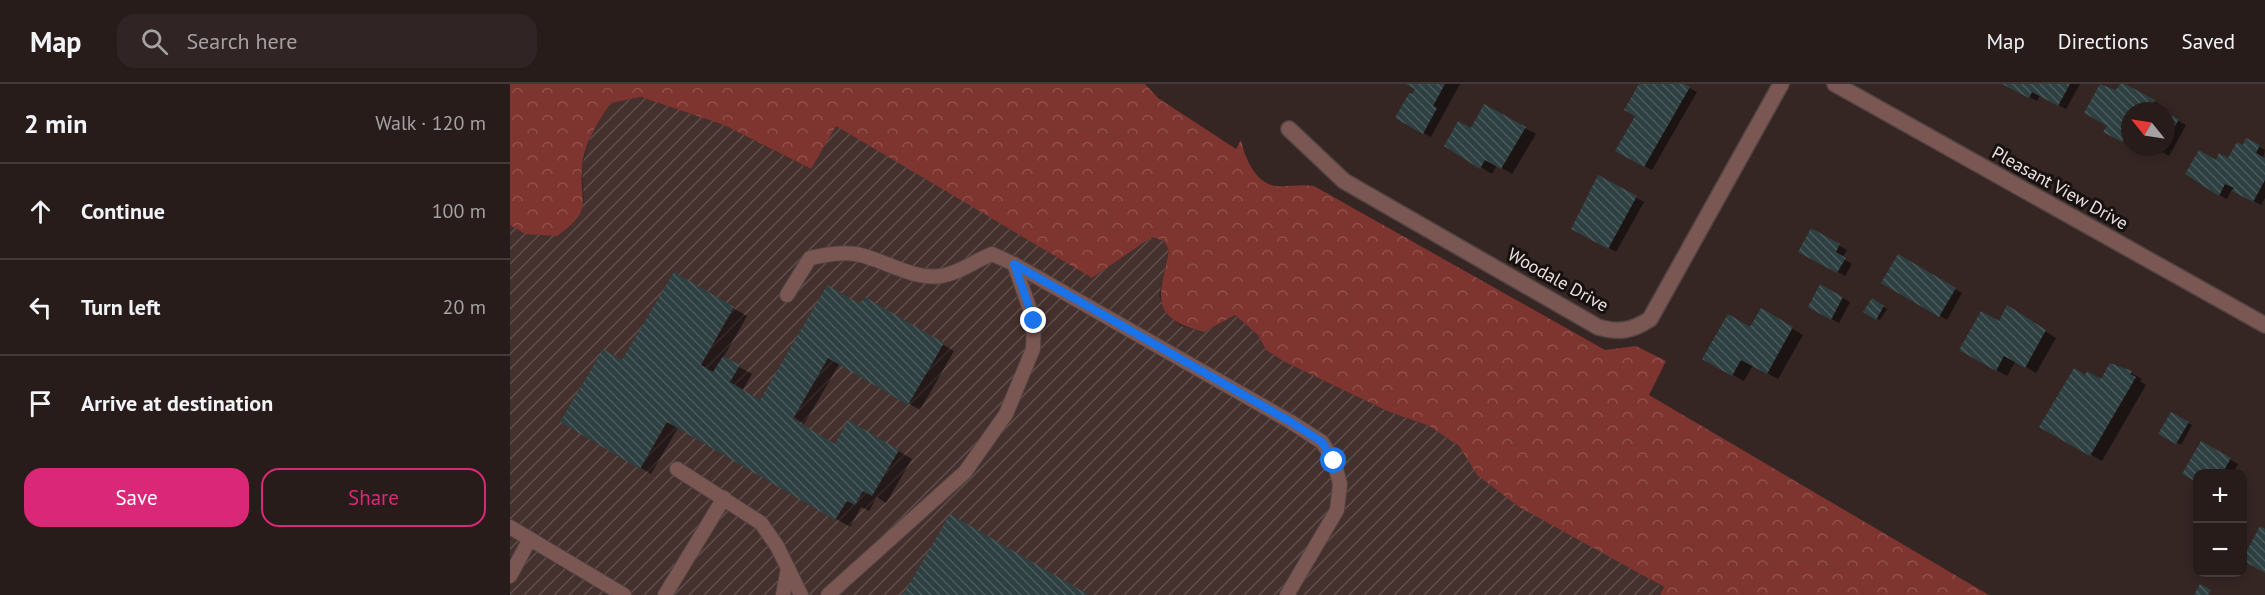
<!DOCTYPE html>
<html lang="en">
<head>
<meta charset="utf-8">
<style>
	:root { --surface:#281c1b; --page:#302524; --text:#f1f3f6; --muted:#a5a1a3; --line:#443a3a; --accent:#db2777 }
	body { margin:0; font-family:"PT Sans",sans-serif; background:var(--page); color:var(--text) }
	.controls { position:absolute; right:18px; bottom:18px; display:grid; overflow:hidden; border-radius:12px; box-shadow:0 3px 9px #0003 }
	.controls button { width:54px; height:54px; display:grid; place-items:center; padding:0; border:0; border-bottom:2px solid var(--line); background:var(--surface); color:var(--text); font:30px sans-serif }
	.compass { position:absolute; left:1611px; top:18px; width:54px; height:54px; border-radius:50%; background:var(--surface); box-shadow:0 3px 9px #0003; rotate:300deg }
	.stop { position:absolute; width:18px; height:18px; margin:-14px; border:4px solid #1a73e8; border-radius:50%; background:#fff }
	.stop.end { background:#1a73e8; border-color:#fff; box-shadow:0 2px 6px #0008 }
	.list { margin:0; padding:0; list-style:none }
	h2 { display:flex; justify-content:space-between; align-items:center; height:78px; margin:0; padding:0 24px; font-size:26px }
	h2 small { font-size:20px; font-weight:400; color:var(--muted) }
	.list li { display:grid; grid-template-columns:39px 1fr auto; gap:18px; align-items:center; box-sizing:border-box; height:96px; padding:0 24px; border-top:2px solid var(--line) }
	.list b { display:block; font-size:22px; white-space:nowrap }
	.list em { font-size:20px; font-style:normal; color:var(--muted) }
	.actions { display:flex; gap:12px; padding:18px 24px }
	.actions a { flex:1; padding:14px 0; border:2px solid var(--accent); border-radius:18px; text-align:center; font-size:21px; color:var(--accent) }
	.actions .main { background:var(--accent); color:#fff }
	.icon { flex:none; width:33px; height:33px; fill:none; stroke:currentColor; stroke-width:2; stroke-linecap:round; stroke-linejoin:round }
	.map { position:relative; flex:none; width:1755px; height:511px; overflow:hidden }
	header { display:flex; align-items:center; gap:36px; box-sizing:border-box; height:84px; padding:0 30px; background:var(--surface); border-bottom:2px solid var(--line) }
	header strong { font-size:28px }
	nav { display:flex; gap:33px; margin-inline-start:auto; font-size:21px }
	.search { width:420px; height:54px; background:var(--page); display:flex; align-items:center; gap:15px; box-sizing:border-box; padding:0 21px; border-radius:18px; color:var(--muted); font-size:22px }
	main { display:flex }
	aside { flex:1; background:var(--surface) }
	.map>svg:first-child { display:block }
</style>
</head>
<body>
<header>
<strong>Map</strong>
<div class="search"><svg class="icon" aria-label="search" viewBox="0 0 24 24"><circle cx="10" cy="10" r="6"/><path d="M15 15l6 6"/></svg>Search here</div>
<nav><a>Map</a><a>Directions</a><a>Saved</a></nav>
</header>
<main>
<aside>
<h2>2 min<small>Walk · 120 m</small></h2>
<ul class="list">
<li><svg class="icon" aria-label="ahead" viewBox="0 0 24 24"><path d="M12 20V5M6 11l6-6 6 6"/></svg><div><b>Continue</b></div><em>100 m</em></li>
<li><svg class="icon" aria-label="left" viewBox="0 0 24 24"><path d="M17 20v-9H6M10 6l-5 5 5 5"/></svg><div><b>Turn left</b></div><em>20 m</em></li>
<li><svg class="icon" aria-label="arrive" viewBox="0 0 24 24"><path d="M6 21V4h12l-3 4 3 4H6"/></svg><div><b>Arrive at destination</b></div></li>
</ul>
<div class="actions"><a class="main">Save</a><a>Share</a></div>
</aside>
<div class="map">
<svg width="1755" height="511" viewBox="0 0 1755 511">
	<defs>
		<pattern id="industrial-furrows" width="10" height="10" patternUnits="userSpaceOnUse" patternTransform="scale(1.5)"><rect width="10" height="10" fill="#44302d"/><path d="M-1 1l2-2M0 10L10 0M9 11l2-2" fill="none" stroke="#5f4e4b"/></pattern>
		<pattern id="forest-crowns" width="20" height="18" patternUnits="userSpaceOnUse" patternTransform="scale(1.5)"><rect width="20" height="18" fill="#7e342f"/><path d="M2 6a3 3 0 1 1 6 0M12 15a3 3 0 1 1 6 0" fill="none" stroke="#90514d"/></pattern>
		<pattern id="building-back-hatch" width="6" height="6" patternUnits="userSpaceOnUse" patternTransform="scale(1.5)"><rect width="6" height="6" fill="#2e4041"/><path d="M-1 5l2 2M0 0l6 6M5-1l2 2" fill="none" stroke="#4c5b5c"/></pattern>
	</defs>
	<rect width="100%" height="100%" fill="#352624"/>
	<polygon fill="url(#industrial-furrows)" points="131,13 214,41 300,85 326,41 582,194 642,153 654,157 659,165 649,212 657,231 671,242 694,248 725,231 748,251 756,266 773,277 877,327 919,342 949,362 967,391 1154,504 1150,511 0,511 0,141 15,150 74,117 72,82 83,45 101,19"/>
	<path fill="url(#forest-crowns)" d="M0 0H635L648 14 726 65 731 56C735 74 745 99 766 102 779 103 791 100 804 102L1095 266 1126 262 1156 277 1139 311 1479 511H1150L1154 503 1009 423 967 391 949 362 919 342 877 327 773 277 756 266 748 251 725 231 694 248C637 233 650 213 659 166L654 157 642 153 582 194 326 42 301 85 214 41 131 13 101 19C88 37 74 60 72 83 69 122 85 124 47 152L15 150 0 141Z"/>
	<g fill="#0007">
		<polygon points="898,0 950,0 921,53 887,34 906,5"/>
		<polygon points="1131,0 1172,0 1187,8 1142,86 1107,67 1127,32"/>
		<polygon points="1494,0 1570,0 1556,25 1530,11 1527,17"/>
		<polygon points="1592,0 1607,8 1612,0 1652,22 1651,27 1620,27 1620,61 1595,47 1599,41 1576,29"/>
		<polygon points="975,22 1026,50 1002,90 987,81 982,90 936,62 961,46"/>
		<polygon points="1656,30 1676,41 1659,72 1647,65 1644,69 1633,63 1656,63"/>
		<polygon points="1737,56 1755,66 1753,74 1755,76 1755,114 1751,121 1722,105 1717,115 1709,111 1707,78 1718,76 1733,63"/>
		<polygon points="1089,93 1134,118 1106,168 1063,144"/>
		<polygon points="1302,146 1337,166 1332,174 1342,180 1335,192 1290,167"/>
		<polygon points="1388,172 1452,209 1437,236 1373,198"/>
		<polygon points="164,190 237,232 213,274 242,290 232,307 251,318 355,215 444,267 410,326 330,279 294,340 280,331 278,334 325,362 339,338 402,375 376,419 367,413 359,427 351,423 340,443 169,342 141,390 52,337 112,278"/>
		<polygon points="1311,202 1340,218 1329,239 1300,223"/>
		<polygon points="1362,216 1377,225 1370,236 1355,228"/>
		<polygon points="1251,226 1293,251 1268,295 1243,281 1234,297 1194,275 1241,245"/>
		<polygon points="1509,230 1546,254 1526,289 1506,277 1497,292 1451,266 1490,239"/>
		<polygon points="1607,281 1632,295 1630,297 1636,301 1592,377 1531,342 1575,293 1592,297"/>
		<polygon points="1661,330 1682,341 1671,361 1650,349"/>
		<polygon points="1692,359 1728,380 1722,390 1674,390"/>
	</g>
	<g fill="url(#building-back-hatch)">
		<polygon points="895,0 935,0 923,22 927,24 913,50 885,34 899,9 902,10 905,5"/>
		<polygon points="1129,0 1175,0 1180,3 1134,83 1105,67 1125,32 1114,26"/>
		<polygon points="1492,0 1560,0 1548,22 1522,8 1519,14"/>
		<polygon points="1590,0 1606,6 1610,0 1615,0 1645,16 1643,20 1654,27 1620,27 1620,57 1615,54 1612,58 1593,48 1597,42 1574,29"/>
		<polygon points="974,20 1016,43 991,85 975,76 970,85 934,62 948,37 961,44"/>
		<polygon points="1656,28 1669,35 1656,59"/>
		<polygon points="1736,54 1750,61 1746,69 1755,74 1755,96 1743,118 1722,107 1724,104 1715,100 1709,112 1675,90 1689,66 1706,76 1709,69 1718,74 1727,58 1733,61"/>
		<polygon points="1088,91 1127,112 1098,165 1061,145"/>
		<polygon points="1301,144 1330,160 1326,168 1336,174 1327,189 1288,168"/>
		<polygon points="1388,170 1446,204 1429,233 1371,199"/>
		<polygon points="164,188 224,223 191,281 203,288 213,272 230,281 220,298 250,316 317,201 350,220 355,213 434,259 398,321 318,274 283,335 325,360 338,336 389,366 362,412 353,407 345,421 337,417 325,436 157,338 130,385 50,338 93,265 112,276"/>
		<polygon points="1310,200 1333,213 1321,236 1298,223"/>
		<polygon points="1362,214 1374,222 1366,236 1353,228"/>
		<polygon points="1497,221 1536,246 1515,284 1494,272 1486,287 1449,266 1471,227 1489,237"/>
		<polygon points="1251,224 1283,243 1257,290 1231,276 1222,292 1192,275 1218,230 1240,243"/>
		<polygon points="1600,279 1622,287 1620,290 1626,293 1580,372 1529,343 1564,284 1575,291 1577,287 1591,295"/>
		<polygon points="1661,328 1679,338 1666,360 1648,350"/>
		<polygon points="1691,357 1721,374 1712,390 1688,390 1688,399 1672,390"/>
		<polygon points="440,430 579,511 393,511"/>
		<polygon points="1750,442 1755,445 1755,489 1732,476"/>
		<polygon points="1690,500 1701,506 1698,511 1684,511"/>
	</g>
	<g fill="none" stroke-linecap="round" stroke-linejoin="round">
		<defs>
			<g id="lane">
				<path d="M277 211 300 174C315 171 329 168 346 170 373 175 402 196 431 192 450 189 464 177 482 170L504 180 781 338 812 358 824 377 830 400 827 426 777 511"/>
				<polyline points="167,385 251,439 267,462 291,511"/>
				<polyline points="0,443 114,511"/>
				<polyline points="0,492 20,455"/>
				<polyline points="155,511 214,414"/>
				<polyline points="273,511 278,484"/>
				<polyline points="318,511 455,388 496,330 523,265 524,237 504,180"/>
			</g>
			<g id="street">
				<polyline points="1325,0 1755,241"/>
				<path d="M779 45 834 97 1088 243C1108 249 1122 247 1140 235L1271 0"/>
			</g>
		</defs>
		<use href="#lane" stroke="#524442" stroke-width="16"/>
		<use href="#street" stroke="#524442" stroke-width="18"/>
		<use href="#lane" stroke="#7a5753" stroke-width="14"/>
		<use href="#street" stroke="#7a5753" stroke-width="15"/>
	</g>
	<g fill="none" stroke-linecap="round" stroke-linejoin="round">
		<polyline stroke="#1a73e8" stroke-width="8" points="524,237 504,180 781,338 812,358 824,377"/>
	</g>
	<g text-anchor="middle" stroke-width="6" stroke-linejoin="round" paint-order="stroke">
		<g font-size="18" fill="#eae0de" stroke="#171110">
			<text transform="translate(1550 104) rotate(29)" y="6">Pleasant View Drive</text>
			<text transform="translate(1048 196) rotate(29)" y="6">Woodale Drive</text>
		</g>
	</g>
</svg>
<div class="controls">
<button>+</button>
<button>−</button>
</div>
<svg class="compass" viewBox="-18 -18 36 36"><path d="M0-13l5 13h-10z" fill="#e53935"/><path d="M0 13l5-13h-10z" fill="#a5a1a3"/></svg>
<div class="stop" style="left:824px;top:377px"></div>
<div class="stop end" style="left:524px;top:237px"></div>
</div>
</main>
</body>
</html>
